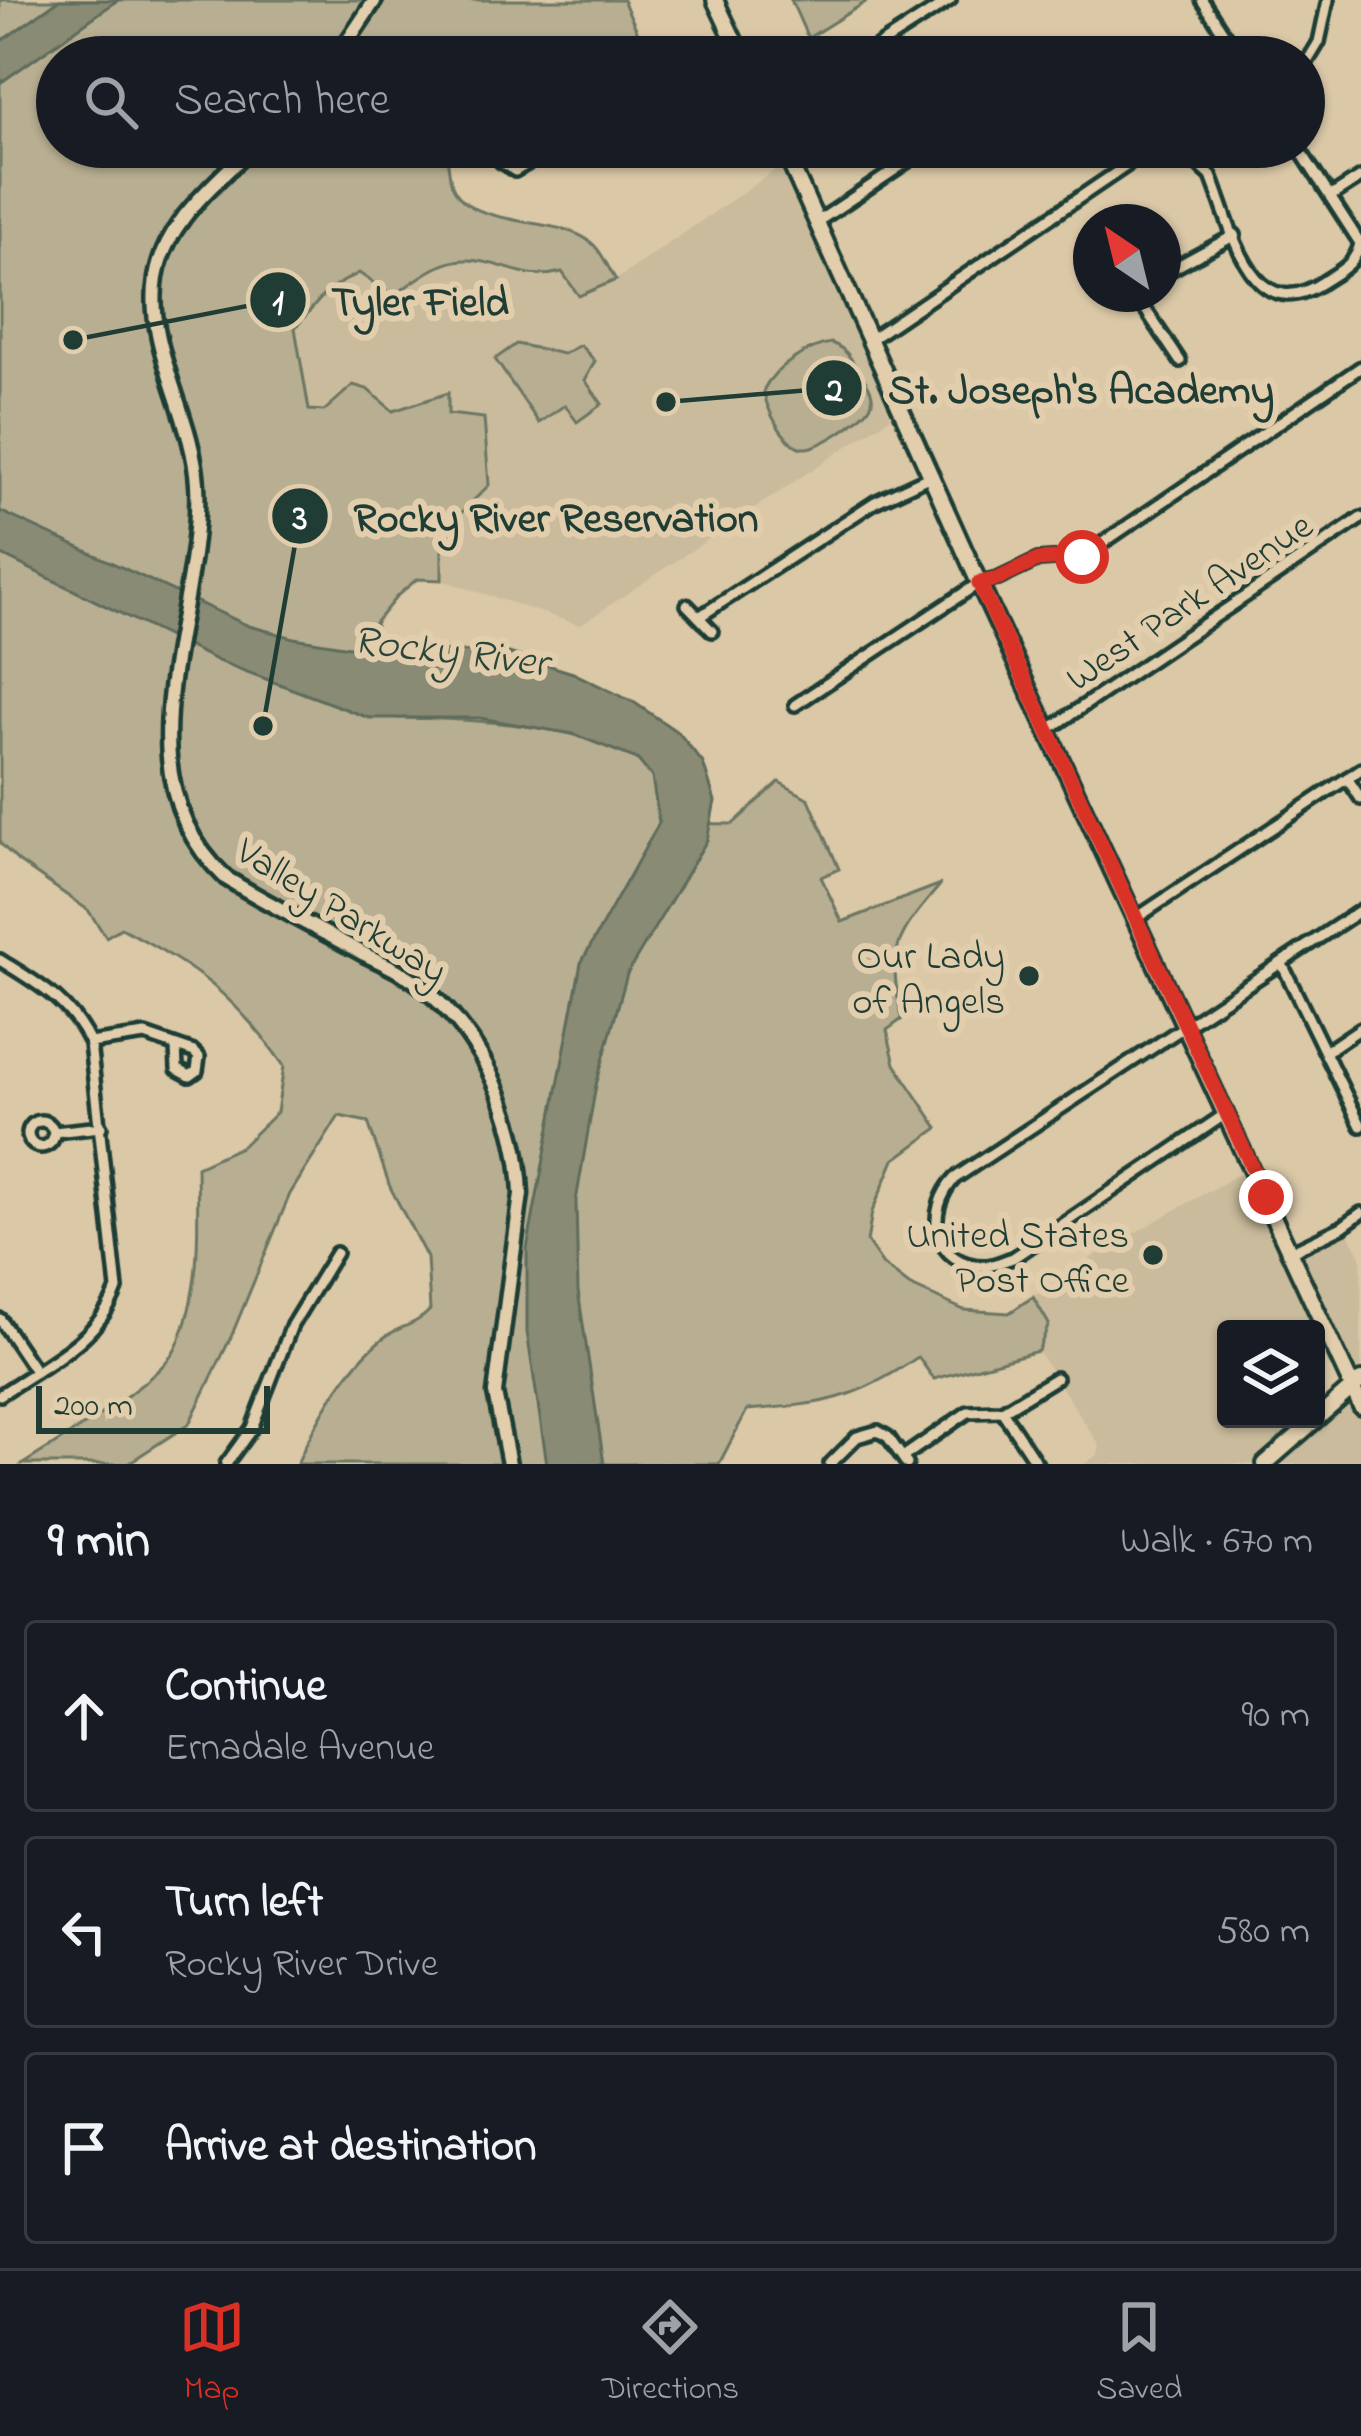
<!DOCTYPE html>
<html lang="en">
<head>
<meta charset="utf-8">
<style>
	:root { --surface:#171b24; --page:#242831; --text:#f1f3f6; --muted:#9ea1a6; --line:#363941; --accent:#d93025 }
	body { margin:0; font-family:"Indie Flower",sans-serif; background:var(--page); color:var(--text) }
	.controls { position:absolute; right:36px; bottom:36px; display:grid; overflow:hidden; border-radius:12px; box-shadow:0 3px 9px #0004 }
	.controls button { width:108px; height:108px; display:grid; place-items:center; padding:0; border:0; border-bottom:3px solid var(--line); background:var(--surface); color:var(--text); font:60px sans-serif }
	.compass { position:absolute; left:1073px; top:204px; width:108px; height:108px; border-radius:50%; background:var(--surface); box-shadow:0 3px 9px #0004; rotate:325deg }
	.scale { position:absolute; left:36px; bottom:30px; width:234px; box-sizing:border-box; padding-left:12px; border:6px solid #1f3d34; border-top:0; font-size:33px; line-height:42px; white-space:nowrap; color:#1f3d34; -webkit-text-stroke:9px #e2ceac; paint-order:stroke }
	.stop { position:absolute; width:36px; height:36px; margin:-27px; border:9px solid #d93025; border-radius:50%; background:#fff }
	.stop.end { background:#d93025; border-color:#fff; box-shadow:0 3px 12px #0008 }
	.list { margin:0; padding:0; list-style:none }
	h2 { display:flex; justify-content:space-between; align-items:center; height:156px; margin:0; padding:0 48px; font-size:51px }
	h2 small { font-size:39px; font-weight:400; color:var(--muted) }
	.list li { display:grid; grid-template-columns:78px 1fr auto; gap:36px; align-items:center; box-sizing:border-box; height:192px; margin:0 24px 24px; padding:0 24px; border:3px solid var(--line); border-radius:12px }
	.list b { display:block; font-size:45px; white-space:nowrap }
	.list p { margin:0; font-size:39px; white-space:nowrap; color:var(--muted) }
	.list em { font-size:39px; font-style:normal; color:var(--muted) }
	.icon { flex:none; width:66px; height:66px; fill:none; stroke:currentColor; stroke-width:2; stroke-linecap:round; stroke-linejoin:round }
	.map { position:relative; flex:none; width:1361px; height:1464px; overflow:hidden }
	.search { position:absolute; background:var(--surface); box-shadow:0 3px 9px #0004; left:36px; right:36px; top:36px; height:132px; display:flex; align-items:center; gap:30px; box-sizing:border-box; padding:0 42px; border-radius:66px; color:var(--muted); font-size:45px }
	.sheet { height:804px; background:var(--surface) }
	nav { display:flex; justify-content:space-around; align-items:center; box-sizing:border-box; height:168px; border-top:3px solid var(--line); background:var(--surface); font-size:33px; color:var(--muted) }
	nav a { display:grid; justify-items:center; gap:6px }
	nav .on { color:var(--accent) }
	.map>svg:first-child { display:block }
</style>
</head>
<body>
<div class="map">
<svg width="1361" height="1464" viewBox="0 0 1361 1464">
	<rect width="100%" height="100%" fill="#dac8a7"/>
	<filter id="ink" filterUnits="userSpaceOnUse"><feTurbulence type="fractalNoise" baseFrequency=".00833" numOctaves="2"/><feDisplacementMap in="SourceGraphic" scale="24" xChannelSelector="R" yChannelSelector="G"/><feConvolveMatrix kernelMatrix="1 2 1 2 8 2 1 2 1" color-interpolation-filters="sRGB"/></filter>
	<g filter="url(#ink)">
		<g fill="#c9bb9c">
			<polygon points="787,162 891,417 580,625 442,580 439,546 448,501 446,393 393,412 367,389 340,393 324,411 308,410 295,328 328,290 360,273 394,296 428,270 467,259 538,278 562,272 580,296 616,280"/>
			<polygon points="1252,1167 1321,1317 1302,1329 1226,1329 1226,1419 1304,1419 1310,1429 1356,1389 1294,1253 1346,1228 1361,1256 1361,1464 1084,1464 1098,1455 1100,1446 1038,1351 1049,1324 1033,1297 1099,1253"/>
		</g>
		<g fill="#b8af92" stroke="#6c7663" stroke-width="3">
			<path d="M0 0H623L639 35 582 57H57V147H446C448 159 448 174 452 185 470 230 556 215 589 241 601 249 608 268 616 280L579 296 562 272C523 282 506 262 469 260 441 258 415 281 393 296L359 273 328 290 295 328 309 410 324 411 353 385 367 389 393 411 448 393V414L484 418 489 485 442 532V580L417 579 398 595 375 623 396 718C447 718 628 723 652 777 657 790 656 809 660 823L733 824 779 782 809 799 839 869 821 877 842 922 941 884C895 938 887 948 902 1019L887 1030 895 1064 938 1128 894 1160 872 1212 867 1242 883 1265 909 1285 964 1310 1009 1313 1033 1297 1049 1324 1038 1351 934 1379 918 1357C854 1401 824 1404 747 1410L719 1464H297C315 1422 345 1369 382 1339 397 1327 417 1325 430 1310L427 1258 390 1187 368 1122 339 1116 290 1194 231 1337 189 1424 127 1464H23C58 1441 159 1383 176 1348 202 1290 198 1228 197 1167L242 1146 277 1112 284 1066C235 996 197 967 121 928L106 937 88 910 18 861 0 843Z"/>
			<polygon points="791,0 869,0 808,38"/>
			<path d="M831 343C845 348 850 356 857 369 864 379 874 390 872 402 869 416 818 450 804 448 784 446 764 406 764 389 774 368 809 346 831 343Z"/>
			<polygon points="516,344 563,354 580,345 595,361 585,380 602,404 577,422 565,405 539,423 495,359"/>
		</g>
		<g fill="#898b75" stroke="#5f6c5b" stroke-width="3">
			<polygon points="59,0 118,0 0,83 0,42"/>
			<polygon points="0,511 249,626 294,638 362,649 509,653 573,673 635,703 679,733 703,763 715,801 707,840 627,974 596,1085 576,1201 578,1291 604,1464 547,1464 527,1332 527,1249 581,963 659,823 652,777 637,759 573,734 480,718 369,718 218,661 0,554"/>
		</g>
		<g fill="none" stroke-linecap="round" stroke-linejoin="round">
			<defs>
				<g id="street">
					<polyline points="1202,0 1239,57"/>
					<polyline points="861,57 950,0"/>
					<polyline points="1065,57 1090,51 1119,57"/>
					<polyline points="1304,67 1319,42 1328,0"/>
					<polyline points="501,147 501,162 515,171 529,163 530,147"/>
					<path d="M1158 147 1200 166 1211 176C1232 228 1251 330 1323 282 1340 271 1356 264 1360 243L1298 147"/>
					<polyline points="1331,196 1361,177"/>
					<polyline points="817,222 929,147"/>
					<polyline points="1163,274 1235,235"/>
					<polyline points="1135,294 1180,361"/>
					<polyline points="871,339 1126,166 1144,147"/>
					<polyline points="687,605 712,631"/>
					<polyline points="699,617 875,502 933,475"/>
					<polyline points="795,705 979,583 998,579 1038,560 1082,557 1361,367"/>
					<polyline points="1048,730 1361,518"/>
					<polyline points="1347,778 1361,799"/>
					<polyline points="1135,919 1361,769"/>
					<path d="M0 960C38 984 70 1001 90 1043L117 1289C98 1341 44 1365 0 1395"/>
					<polyline points="1282,964 1361,1126"/>
					<polyline points="90,1043 145,1035 194,1052 199,1057 197,1071 190,1076 177,1069 176,1046"/>
					<polyline points="1327,1051 1361,1028"/>
					<path d="M1227 1113 1013 1258C1005 1260 994 1266 986 1266 932 1267 924 1210 955 1178L1361 910"/>
					<circle cx="41" cy="1134" r="13"/>
					<polyline points="54,1132 101,1127"/>
					<polyline points="1290,1252 1342,1227 1361,1213"/>
					<polyline points="0,1319 35,1371"/>
					<polyline points="1002,1411 1037,1464"/>
					<polyline points="903,1457 968,1412 1002,1411 1056,1378"/>
					<polyline points="226,1464 252,1428 292,1325 336,1253"/>
					<polyline points="830,1464 857,1437 878,1431 888,1437 907,1464"/>
				</g>
				<g id="secondary">
					<polyline points="337,57 375,0"/>
					<path d="M252 147C214 185 165 222 156 278 145 346 193 415 197 484 204 613 111 771 226 878 271 906 318 929 364 954 382 963 404 972 420 985 483 1035 518 1116 521 1194L495 1393 509 1464"/>
				</g>
				<g id="primary">
					<polyline points="715,0 742,57"/>
					<polyline points="783,147 979,583 1361,1406"/>
					<polyline points="1265,1464 1361,1380"/>
				</g>
			</defs>
			<use href="#street" stroke="#1f3d34" stroke-width="18"/>
			<use href="#secondary" stroke="#1f3d34" stroke-width="21"/>
			<use href="#primary" stroke="#1f3d34" stroke-width="22"/>
			<use href="#street" stroke="#e2ceac" stroke-width="9"/>
			<use href="#secondary" stroke="#e2ceac" stroke-width="12"/>
			<use href="#primary" stroke="#e2ceac" stroke-width="14"/>
		</g>
	</g>
	<g fill="none" stroke-linecap="round" stroke-linejoin="round" filter="url(#ink)">
		<polyline stroke="#d93025" stroke-width="15" points="1082,557 1038,560 998,579 979,583 1266,1197"/>
	</g>
	<g fill="#1f3d34" stroke="#e2ceac" stroke-width="4.5">
		<circle cx="1029" cy="976" r="12"/>
		<circle cx="1153" cy="1255" r="12"/>
	</g>
	<g text-anchor="middle" stroke-width="12" stroke-linejoin="round" paint-order="stroke">
		<g font-size="39" fill="#1f3d34" stroke="#e2ceac">
			<text transform="translate(1188 600) rotate(-34)" y="14">West Park Avenue</text>
			<text transform="translate(343 909) rotate(32)" y="14">Valley Parkway</text>
		</g>
		<g font-size="39" fill="#1f3d34" stroke="#e2ceac" text-anchor="end">
			<text x="1005" y="968">Our Lady<tspan x="1005" dy="45">of Angels</tspan></text>
			<text x="1129" y="1247">United States<tspan x="1129" dy="45">Post Office</tspan></text>
		</g>
		<g font-size="42" font-style="italic" fill="#2a453a" stroke="#e2ceac">
			<text transform="translate(451 649) rotate(7)" y="15">Rocky River</text>
		</g>
	</g>
	<path fill="none" stroke="#1f3d34" stroke-width="4.5" d="M73 340L278 300M666 402L834 388M263 726L300 516"/>
	<g fill="#1f3d34" stroke="#e2ceac" stroke-width="4.5">
		<circle cx="73" cy="340" r="12"/>
		<circle cx="666" cy="402" r="12"/>
		<circle cx="263" cy="726" r="12"/>
		<circle cx="278" cy="300" r="30"/>
		<circle cx="834" cy="388" r="30"/>
		<circle cx="300" cy="516" r="30"/>
	</g>
	<g font-size="36" text-anchor="middle" font-weight="bold" fill="#fff">
		<text x="278" y="313">1</text>
		<text x="834" y="401">2</text>
		<text x="300" y="529">3</text>
	</g>
	<g font-size="42" text-anchor="middle" font-weight="bold" fill="#1f3d34" stroke="#e2ceac" stroke-width="12" stroke-linejoin="round" paint-order="stroke">
		<text x="420" y="315">Tyler Field</text>
		<text x="1081" y="403">St. Joseph's Academy</text>
		<text x="556" y="531">Rocky River Reservation</text>
	</g>
</svg>
<div class="controls">
<button><svg class="icon" aria-label="layers" viewBox="0 0 24 24"><path d="M12 4l9 5-9 5-9-5zM3 14l9 5 9-5"/></svg></button>
</div>
<svg class="compass" viewBox="-18 -18 36 36"><path d="M0-13l5 13h-10z" fill="#e53935"/><path d="M0 13l5-13h-10z" fill="#9ea1a6"/></svg>
<div class="scale">200 m</div>
<div class="stop" style="left:1082px;top:557px"></div>
<div class="stop end" style="left:1266px;top:1197px"></div>
<div class="search"><svg class="icon" aria-label="search" viewBox="0 0 24 24"><circle cx="10" cy="10" r="6"/><path d="M15 15l6 6"/></svg>Search here</div>
</div>
<section class="sheet">
<h2>9 min<small>Walk · 670 m</small></h2>
<ul class="list">
<li><svg class="icon" aria-label="ahead" viewBox="0 0 24 24"><path d="M12 20V5M6 11l6-6 6 6"/></svg><div><b>Continue</b><p>Ernadale Avenue</p></div><em>90 m</em></li>
<li><svg class="icon" aria-label="left" viewBox="0 0 24 24"><path d="M17 20v-9H6M10 6l-5 5 5 5"/></svg><div><b>Turn left</b><p>Rocky River Drive</p></div><em>580 m</em></li>
<li><svg class="icon" aria-label="arrive" viewBox="0 0 24 24"><path d="M6 21V4h12l-3 4 3 4H6"/></svg><div><b>Arrive at destination</b></div></li>
</ul>
</section>
<nav>
<a class="on"><svg class="icon" aria-label="map" viewBox="0 0 24 24"><path d="M3 6l6-2 6 2 6-2v14l-6 2-6-2-6 2zM9 4v14M15 6v14"/></svg>Map</a>
<a><svg class="icon" aria-label="directions" viewBox="0 0 24 24"><path d="M12 3l9 9-9 9-9-9zM9 14v-3h6M13 9l2 2-2 2"/></svg>Directions</a>
<a><svg class="icon" aria-label="saved" viewBox="0 0 24 24"><path d="M7 4h10v16l-5-4-5 4z"/></svg>Saved</a>
</nav>
</body>
</html>
